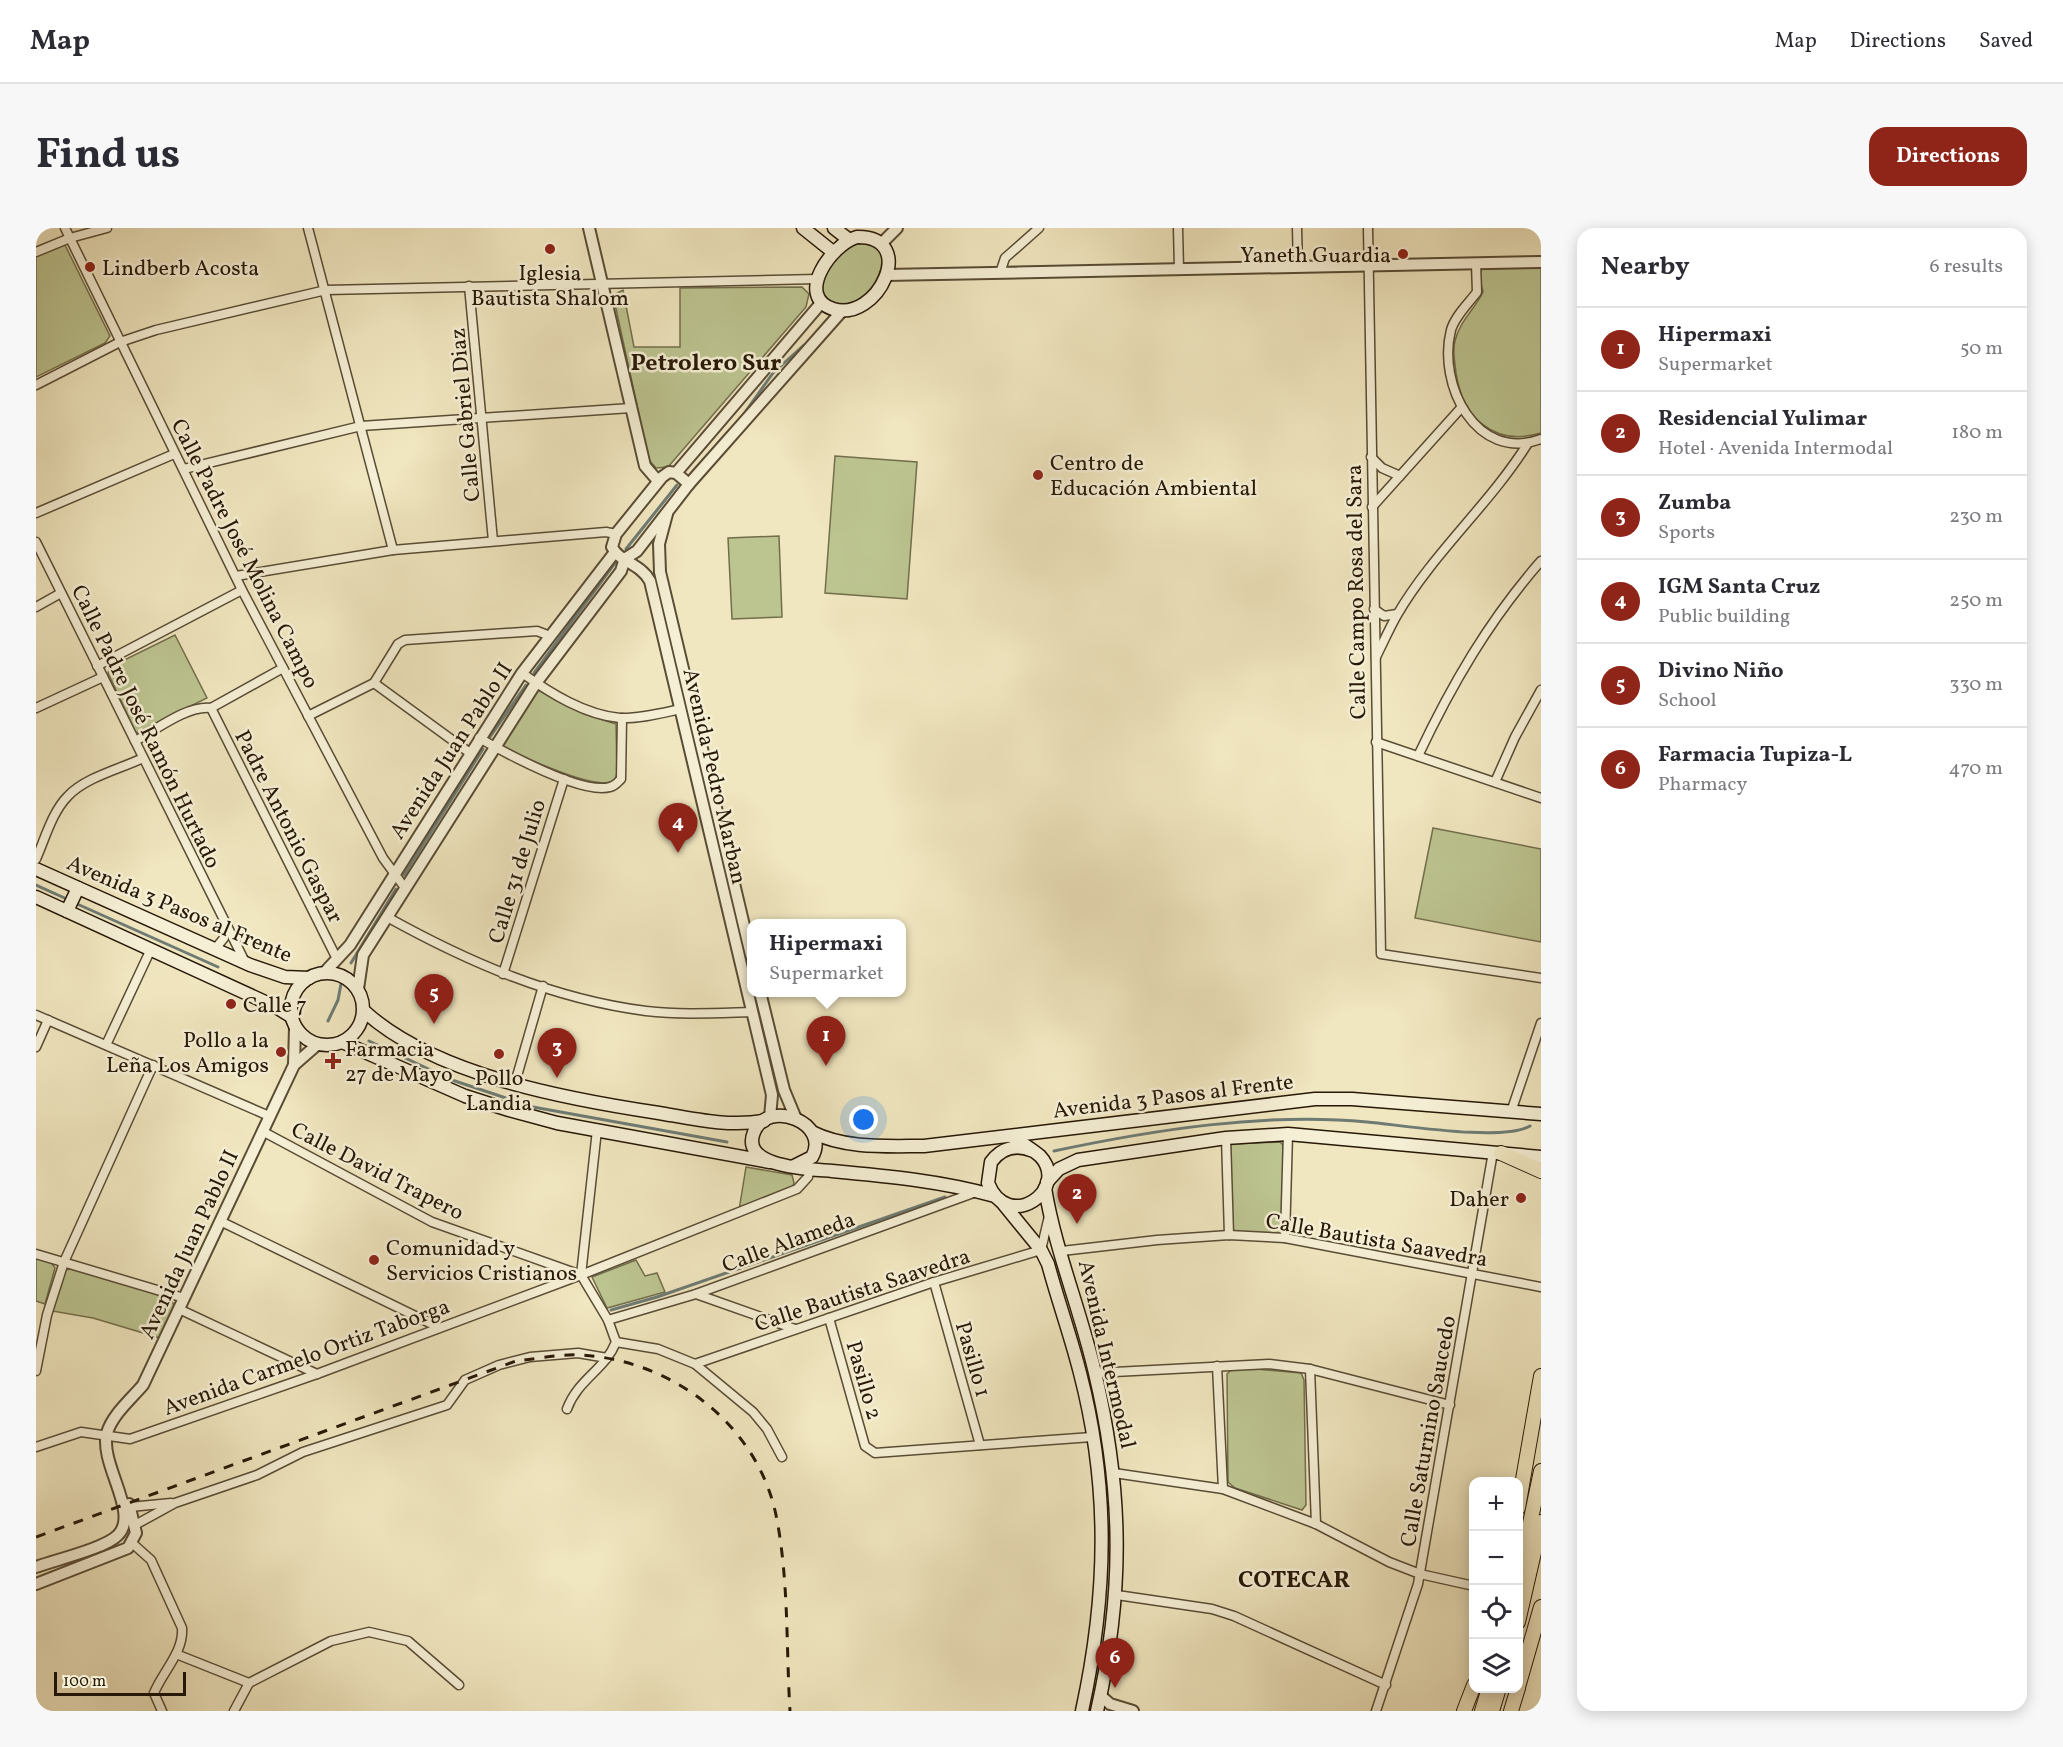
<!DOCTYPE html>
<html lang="en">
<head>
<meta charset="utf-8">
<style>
	:root { --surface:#fff; --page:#f7f7f7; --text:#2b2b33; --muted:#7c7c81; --line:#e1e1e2; --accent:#8f2418 }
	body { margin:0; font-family:Vollkorn,serif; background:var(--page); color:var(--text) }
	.controls { position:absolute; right:18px; bottom:18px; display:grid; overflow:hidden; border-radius:12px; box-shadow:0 3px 15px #0003 }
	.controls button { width:54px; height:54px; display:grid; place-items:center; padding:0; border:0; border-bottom:2px solid var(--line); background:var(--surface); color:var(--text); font:30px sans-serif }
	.scale { position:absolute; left:18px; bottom:15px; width:132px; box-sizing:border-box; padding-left:6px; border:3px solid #271807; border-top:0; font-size:16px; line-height:21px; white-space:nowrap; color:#271807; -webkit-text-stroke:4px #f5efd5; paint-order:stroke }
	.you { position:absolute; left:828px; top:892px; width:21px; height:21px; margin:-15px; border:4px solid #fff; border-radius:50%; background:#1a73e8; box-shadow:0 0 0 9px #1a73e833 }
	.badge { display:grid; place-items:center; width:39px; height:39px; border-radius:50%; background:var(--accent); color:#fff; font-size:20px; font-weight:700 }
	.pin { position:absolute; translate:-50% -50px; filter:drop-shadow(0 2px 3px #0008) }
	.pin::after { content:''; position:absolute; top:32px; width:21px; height:18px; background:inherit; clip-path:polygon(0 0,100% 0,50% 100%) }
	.popup { position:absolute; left:711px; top:691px; width:159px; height:78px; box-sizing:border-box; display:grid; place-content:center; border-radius:12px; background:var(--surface); filter:drop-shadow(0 2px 4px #0005); font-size:20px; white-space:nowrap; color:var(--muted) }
	.popup b { font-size:22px; color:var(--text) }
	.popup::after { content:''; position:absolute; left:50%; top:100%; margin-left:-12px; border:12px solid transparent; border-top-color:var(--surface) }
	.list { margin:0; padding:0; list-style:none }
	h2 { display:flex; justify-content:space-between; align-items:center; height:78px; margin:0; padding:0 24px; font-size:26px }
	h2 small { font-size:20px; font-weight:400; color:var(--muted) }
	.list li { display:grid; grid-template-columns:39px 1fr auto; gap:18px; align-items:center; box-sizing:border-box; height:84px; padding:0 24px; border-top:2px solid var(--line) }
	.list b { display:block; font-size:22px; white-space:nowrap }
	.list p { margin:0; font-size:20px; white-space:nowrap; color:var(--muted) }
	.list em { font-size:20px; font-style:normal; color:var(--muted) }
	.icon { flex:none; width:33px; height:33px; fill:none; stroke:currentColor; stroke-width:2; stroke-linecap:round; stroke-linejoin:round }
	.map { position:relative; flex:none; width:1505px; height:1483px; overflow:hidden; border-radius:18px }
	header { display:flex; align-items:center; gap:36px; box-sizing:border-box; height:84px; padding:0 30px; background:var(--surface); border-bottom:2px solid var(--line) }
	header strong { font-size:28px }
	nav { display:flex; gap:33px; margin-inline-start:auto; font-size:21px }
	.intro { display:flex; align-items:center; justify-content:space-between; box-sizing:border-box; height:144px; padding:0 36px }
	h1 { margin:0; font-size:42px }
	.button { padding:15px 27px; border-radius:18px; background:var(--accent); color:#fff; font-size:21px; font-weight:700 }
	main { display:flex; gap:36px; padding:0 36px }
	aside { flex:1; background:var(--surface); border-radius:18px; box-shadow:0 3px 15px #0003 }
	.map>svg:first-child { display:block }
</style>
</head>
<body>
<header>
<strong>Map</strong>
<nav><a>Map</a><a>Directions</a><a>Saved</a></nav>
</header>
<div class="intro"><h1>Find us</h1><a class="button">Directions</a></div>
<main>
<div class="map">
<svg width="1505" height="1483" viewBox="0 0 1505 1483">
	<rect width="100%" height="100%" fill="#f0e6bf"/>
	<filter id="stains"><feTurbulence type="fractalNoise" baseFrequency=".00333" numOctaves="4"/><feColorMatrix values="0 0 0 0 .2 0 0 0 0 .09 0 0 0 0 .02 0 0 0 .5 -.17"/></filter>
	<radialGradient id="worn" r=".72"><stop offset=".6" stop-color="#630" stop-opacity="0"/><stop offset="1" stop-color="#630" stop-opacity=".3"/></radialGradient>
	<g fill="#bcc490" stroke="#726e4c" stroke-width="1.5">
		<polygon points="28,15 74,108 69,115 0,149 0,28"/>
		<path d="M824 15 841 18 848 30C833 102 756 79 798 33 806 24 811 18 824 15Z"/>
		<path d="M1505 39V205C1458 219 1427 190 1420 145 1419 135 1416 122 1419 113 1423 94 1439 81 1447 64L1441 41Z"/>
		<polygon points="766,59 773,66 770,79 632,239 620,240 613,232 577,67 587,62 598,119 644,119 644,60"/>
		<polygon points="799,228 881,234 871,371 789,365"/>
		<polygon points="743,308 746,389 696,391 692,310"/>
		<polygon points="139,407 171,470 100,505 72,445 74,439"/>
		<path d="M502 462 548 486 580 496 581 546 578 553C559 563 486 528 465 519Z"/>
		<polygon points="1397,600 1505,621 1505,714 1379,690"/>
		<polygon points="1244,914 1247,917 1247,1004 1245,1006 1194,1004 1194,916"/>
		<polygon points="710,939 756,947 758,955 755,961 703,982"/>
		<polygon points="0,1030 15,1034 19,1040 9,1076 0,1073"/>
		<polygon points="600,1032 609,1048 621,1045 629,1064 571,1080 556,1049"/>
		<polygon points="35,1041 135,1070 138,1078 124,1110 57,1090 16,1083 29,1042"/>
		<polygon points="1198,1139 1265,1145 1268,1152 1270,1277 1266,1282 1199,1260 1192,1254 1191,1146"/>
	</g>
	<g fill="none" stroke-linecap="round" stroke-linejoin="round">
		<g stroke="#6e7b74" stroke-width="3">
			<polyline points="705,190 737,145 768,117"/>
			<polyline points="655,246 692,204"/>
			<polyline points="590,321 641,257"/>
			<polyline points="498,445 579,335"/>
			<polyline points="454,509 490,457"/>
			<polyline points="368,647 447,521"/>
			<polyline points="0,657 33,672"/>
			<polyline points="39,675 182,739"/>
			<polyline points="315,735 360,661"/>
			<polyline points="292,793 302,772 305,756"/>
			<polyline points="333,813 416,852 497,879 691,914"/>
			<path d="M1018 923C1117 902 1230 884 1331 894 1366 897 1467 914 1494 898"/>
			<polyline points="575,1082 621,1069 909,969"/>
		</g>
		<defs>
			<g id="minor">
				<polyline points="29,0 206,362 347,630 369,660"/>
				<polyline points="272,0 357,322"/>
				<polyline points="1142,0 1143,41"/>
				<polyline points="1261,0 1262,39"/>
				<polyline points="1332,0 1345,726 1505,750"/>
				<polyline points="0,24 34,10 71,0"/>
				<path d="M1440 36 1441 64C1432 76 1419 88 1415 102 1401 156 1440 235 1505 211"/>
				<polyline points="964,45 969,30 1003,0"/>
				<polyline points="433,58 457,313"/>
				<polyline points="0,157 84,114 120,102 290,62 781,51"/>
				<polyline points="1335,229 1346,240 1364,248"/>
				<polyline points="148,241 325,198 595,180"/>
				<polyline points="1336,279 1425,180"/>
				<polyline points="0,285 138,226"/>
				<polyline points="0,314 209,734"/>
				<polyline points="200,348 357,322 570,304 580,306"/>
				<polyline points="0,379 25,365"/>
				<polyline points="1338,381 1348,388 1361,386"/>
				<path d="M1340 429C1347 415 1353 401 1361 387 1397 325 1454 276 1492 215"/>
				<polyline points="61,438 206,362"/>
				<path d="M486 445C514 465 549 487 584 490 603 491 626 485 645 481"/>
				<polyline points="338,455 434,525"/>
				<polyline points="0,480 67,449"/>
				<polyline points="175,480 301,731"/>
				<polyline points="272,488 338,455 362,416 369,412 501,403 514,408"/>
				<path d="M443 510C468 524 546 567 574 559 579 558 581 555 585 551L586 490"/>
				<path d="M99 513C120 502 151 477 175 480L247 440"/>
				<polyline points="1340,514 1505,570"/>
				<path d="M1382 528C1415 458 1453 392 1505 333"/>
				<polyline points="1459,554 1479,509 1505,462"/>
				<path d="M0 631C9 611 16 584 32 568 50 549 84 541 107 530"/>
				<path d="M351 689C432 734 517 771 610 783 645 787 680 785 716 784"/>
				<polyline points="179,721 188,710 190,697"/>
				<polyline points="467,746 528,551"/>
				<polyline points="0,787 233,888"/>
				<polyline points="70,817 115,721"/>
				<polyline points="0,819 12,792"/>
				<polyline points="479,855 507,758"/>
				<polyline points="1475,884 1505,795"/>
				<polyline points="226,903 396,994 545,1047"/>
				<polyline points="1190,910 1193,1007"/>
				<polyline points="184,993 402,1099"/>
				<polyline points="1249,1010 1252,906"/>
				<polyline points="1026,1023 1121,1012 1193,1007 1249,1010 1505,1059"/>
				<polyline points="0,1026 148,1070"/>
				<polyline points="545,1047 561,902"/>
				<polyline points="898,1054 944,1217"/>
				<polyline points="660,1066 759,1101"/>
				<polyline points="143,1081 281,1146"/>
				<polyline points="793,1090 829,1218 839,1225 1056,1209"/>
				<polyline points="572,1092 660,1066 940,964"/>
				<polyline points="580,1114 622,1121 659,1136 717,1184 731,1201 746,1229"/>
				<polyline points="659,1136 898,1054 1005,1022 1013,988"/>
				<polyline points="1181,1138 1187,1261"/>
				<polyline points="1274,1141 1280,1296"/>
				<polyline points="0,1143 11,1087 28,1034 117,837"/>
				<polyline points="1059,1145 1233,1136 1274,1141 1414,1177"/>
				<path d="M531 1181C542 1151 569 1142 580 1114L572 1092 545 1047"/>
				<polyline points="0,1219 45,1204 94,1211 281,1146 545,1047 761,961 772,949 774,941"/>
				<polyline points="1078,1245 1187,1261 1280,1296 1353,1334 1384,1346 1438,1358"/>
				<polyline points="94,1279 135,1275"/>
				<polyline points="99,1297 139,1275 221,1247 267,1224 411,1177 429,1152 463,1137 494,1129 542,1125 571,1130"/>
				<path d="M96 1315 115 1332 146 1400C148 1424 127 1443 118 1465L126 1483"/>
				<polyline points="1081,1367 1176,1381 1198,1388 1350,1457"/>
				<polyline points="140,1426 213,1455"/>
				<polyline points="198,1483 213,1455 295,1413 333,1404 372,1413 423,1457"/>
				<polyline points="1340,1483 1382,1356 1457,924"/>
			</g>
			<g id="tertiary">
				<polyline points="553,0 609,238 622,253"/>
				<polyline points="846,15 861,0"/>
				<polyline points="850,47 1505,34"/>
				<polyline points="640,245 786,74"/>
				<polyline points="653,256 806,83"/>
				<polyline points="631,286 623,316 624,344 715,727"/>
				<path d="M590 330 601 323 653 256 640 245 633 244 626 249 580 306 576 319C583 334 604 335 614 353L736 867 734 889"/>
				<polyline points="288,745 314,717 486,445 579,324"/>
				<polyline points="322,761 327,727 500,455 585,343 589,330"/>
				<polyline points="724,764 748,862 760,891"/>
				<polyline points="258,837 259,799"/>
				<path d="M0 1339C19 1332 70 1320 82 1307 104 1285 63 1236 71 1205 76 1187 95 1171 107 1157L258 837 282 816"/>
				<polyline points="0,1356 92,1320 100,1305 93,1276"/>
				<polyline points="1065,1468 1074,1476 1097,1483"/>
			</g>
			<g id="secondary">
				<polyline points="767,0 797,24"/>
				<polyline points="798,0 812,11"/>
				<path d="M821 9C883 8 842 95 797 81 758 68 796 16 821 9Z"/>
				<polyline points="0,641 214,737 249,749 273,750"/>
				<polyline points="0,669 240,779 256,789"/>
				<polyline points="31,683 42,660"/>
				<circle cx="291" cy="781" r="36"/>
				<path d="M328 783C398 847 530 871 623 885 658 891 692 899 728 893"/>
				<polyline points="306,814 429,868 473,882 521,895 734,934"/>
				<path d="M776 904C809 921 851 918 888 918L1279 871H1316L1505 886"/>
				<path d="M977 909C985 915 996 921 1004 928 1035 961 972 1006 952 955L955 934C966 919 981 916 997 923"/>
				<path d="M758 938 776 929C795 895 732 870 718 904 703 940 775 941 796 943 851 948 905 953 959 968"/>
				<polyline points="1011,954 1023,941 1042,932 1190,910 1252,906 1505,929"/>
				<path d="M1009 960C1019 1022 1045 1083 1059 1145 1087 1263 1088 1365 1061 1483"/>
				<path d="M965 973 1005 1022 1012 1036C1022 1073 1035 1109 1044 1145 1074 1260 1071 1368 1046 1483"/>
			</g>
			<g id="primary">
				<polyline points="1465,925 1505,943"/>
				<polyline points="1482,1280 1505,1148"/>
				<polyline points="1482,1352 1505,1243"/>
				<polyline points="1482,1394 1505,1294"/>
				<polyline points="1482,1459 1505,1379"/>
				<polyline points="1428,1483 1438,1457"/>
				<polyline points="1446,1483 1453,1460"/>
				<polyline points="1456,1483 1463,1460"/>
				<polyline points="1475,1483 1482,1460"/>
			</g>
		</defs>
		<use href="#minor" stroke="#594c35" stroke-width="11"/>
		<use href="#tertiary" stroke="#594c35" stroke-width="14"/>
		<use href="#secondary" stroke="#271807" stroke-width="15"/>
		<use href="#primary" stroke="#271807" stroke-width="16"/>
		<use href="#minor" stroke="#f5efd5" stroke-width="8"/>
		<use href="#tertiary" stroke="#f5efd5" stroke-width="10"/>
		<use href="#secondary" stroke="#f5efd5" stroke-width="12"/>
		<use href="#primary" stroke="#f0e6bf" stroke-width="14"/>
		<path stroke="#271807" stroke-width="3" stroke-dasharray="10 10" stroke-linecap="butt" d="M0 1309 480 1133C500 1131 523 1126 543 1127 635 1131 721 1196 740 1287 753 1351 750 1419 754 1483"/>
	</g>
	<g fill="#8f2418" stroke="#f5efd5" stroke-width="2">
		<circle cx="514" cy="21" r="6"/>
		<circle cx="1367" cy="26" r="6"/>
		<circle cx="54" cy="39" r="6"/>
		<circle cx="1002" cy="247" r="6"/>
		<circle cx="195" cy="776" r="6"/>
		<circle cx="245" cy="824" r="6"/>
		<circle cx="463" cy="826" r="6"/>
		<path d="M294 824h6v6h6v6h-6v6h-6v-6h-6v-6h6z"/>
		<circle cx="1485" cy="970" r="6"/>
		<circle cx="338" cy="1032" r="6"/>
	</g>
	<g text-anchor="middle" stroke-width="5" stroke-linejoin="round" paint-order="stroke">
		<g font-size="22" fill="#271807" stroke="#f5efd5" text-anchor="start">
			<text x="1355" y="34" text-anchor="end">Yaneth Guardia</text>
			<text x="66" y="47">Lindberb Acosta</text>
			<text x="514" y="52" text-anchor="middle">Iglesia<tspan x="514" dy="25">Bautista Shalom</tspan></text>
			<text x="1014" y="242">Centro de<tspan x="1014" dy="25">Educación Ambiental</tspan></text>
			<text x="207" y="784">Calle 7</text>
			<text x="233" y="819" text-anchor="end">Pollo a la<tspan x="233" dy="25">Leña Los Amigos</tspan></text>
			<text x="309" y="828">Farmacia<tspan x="309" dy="25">27 de Mayo</tspan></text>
			<text x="463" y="857" text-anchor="middle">Pollo<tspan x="463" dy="25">Landia</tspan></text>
			<text x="1473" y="978" text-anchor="end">Daher</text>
			<text x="350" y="1027">Comunidad y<tspan x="350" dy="25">Servicios Cristianos</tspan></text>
		</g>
		<g font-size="22" fill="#271807" stroke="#f5efd5">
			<text transform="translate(428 187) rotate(-95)" y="8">Calle Gabriel Diaz</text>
			<text transform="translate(210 325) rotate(63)" y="8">Calle Padre José Molina Campo</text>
			<text transform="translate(1319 364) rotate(-91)" y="8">Calle Campo Rosa del Sara</text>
			<text transform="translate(111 498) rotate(64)" y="8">Calle Padre José Ramón Hurtado</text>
			<text transform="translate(414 522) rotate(-57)" y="8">Avenida Juan Pablo II</text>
			<text transform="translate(680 548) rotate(77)" y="8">Avenida Pedro Marban</text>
			<text transform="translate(254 598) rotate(63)" y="8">Padre Antonio Gaspar</text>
			<text transform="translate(480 643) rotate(-73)" y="8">Calle 31 de Julio</text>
			<text transform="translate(144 680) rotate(23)" y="8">Avenida 3 Pasos al Frente</text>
			<text transform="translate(1137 867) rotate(-7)" y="8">Avenida 3 Pasos al Frente</text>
			<text transform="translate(342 942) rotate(27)" y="8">Calle David Trapero</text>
			<text transform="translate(1341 1011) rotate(10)" y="8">Calle Bautista Saavedra</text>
			<text transform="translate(752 1013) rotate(-20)" y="8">Calle Alameda</text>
			<text transform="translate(152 1016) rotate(-65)" y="8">Avenida Juan Pablo II</text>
			<text transform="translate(826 1061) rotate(-18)" y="8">Calle Bautista Saavedra</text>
			<text transform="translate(1072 1126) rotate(77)" y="8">Avenida Intermodal</text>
			<text transform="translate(270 1128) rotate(-20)" y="8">Avenida Carmelo Ortiz Taborga</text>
			<text transform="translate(938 1131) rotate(74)" y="8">Pasillo 1</text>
			<text transform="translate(829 1152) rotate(74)" y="8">Pasillo 2</text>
			<text transform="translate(1391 1203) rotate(-80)" y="8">Calle Saturnino Saucedo</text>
		</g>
		<g font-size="24" font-weight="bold" fill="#271807" stroke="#f5efd5">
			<text x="670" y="142">Petrolero Sur</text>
			<text x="1258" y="1359">COTECAR</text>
		</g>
	</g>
	<rect width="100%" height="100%" filter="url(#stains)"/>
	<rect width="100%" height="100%" fill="url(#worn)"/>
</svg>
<div class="controls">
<button>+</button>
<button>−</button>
<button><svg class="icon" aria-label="locate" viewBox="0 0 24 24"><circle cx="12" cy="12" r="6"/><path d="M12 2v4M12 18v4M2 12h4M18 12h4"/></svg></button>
<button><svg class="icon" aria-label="layers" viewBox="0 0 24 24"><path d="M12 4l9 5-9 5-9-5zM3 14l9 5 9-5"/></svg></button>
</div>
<div class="scale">100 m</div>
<div class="you"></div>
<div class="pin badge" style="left:790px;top:838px">1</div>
<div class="popup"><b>Hipermaxi</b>Supermarket</div>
<div class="pin badge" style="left:1041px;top:996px">2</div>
<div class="pin badge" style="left:521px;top:850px">3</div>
<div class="pin badge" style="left:642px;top:625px">4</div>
<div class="pin badge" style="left:398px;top:796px">5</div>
<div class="pin badge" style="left:1079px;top:1460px">6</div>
</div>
<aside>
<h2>Nearby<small>6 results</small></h2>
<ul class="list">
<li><span class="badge">1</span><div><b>Hipermaxi</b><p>Supermarket</p></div><em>50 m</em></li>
<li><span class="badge">2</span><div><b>Residencial Yulimar</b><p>Hotel · Avenida Intermodal</p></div><em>180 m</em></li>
<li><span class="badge">3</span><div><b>Zumba</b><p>Sports</p></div><em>230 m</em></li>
<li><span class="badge">4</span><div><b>IGM Santa Cruz</b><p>Public building</p></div><em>250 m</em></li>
<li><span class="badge">5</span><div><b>Divino Niño</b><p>School</p></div><em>330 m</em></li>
<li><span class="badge">6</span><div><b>Farmacia Tupiza-L</b><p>Pharmacy</p></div><em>470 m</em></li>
</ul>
</aside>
</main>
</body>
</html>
